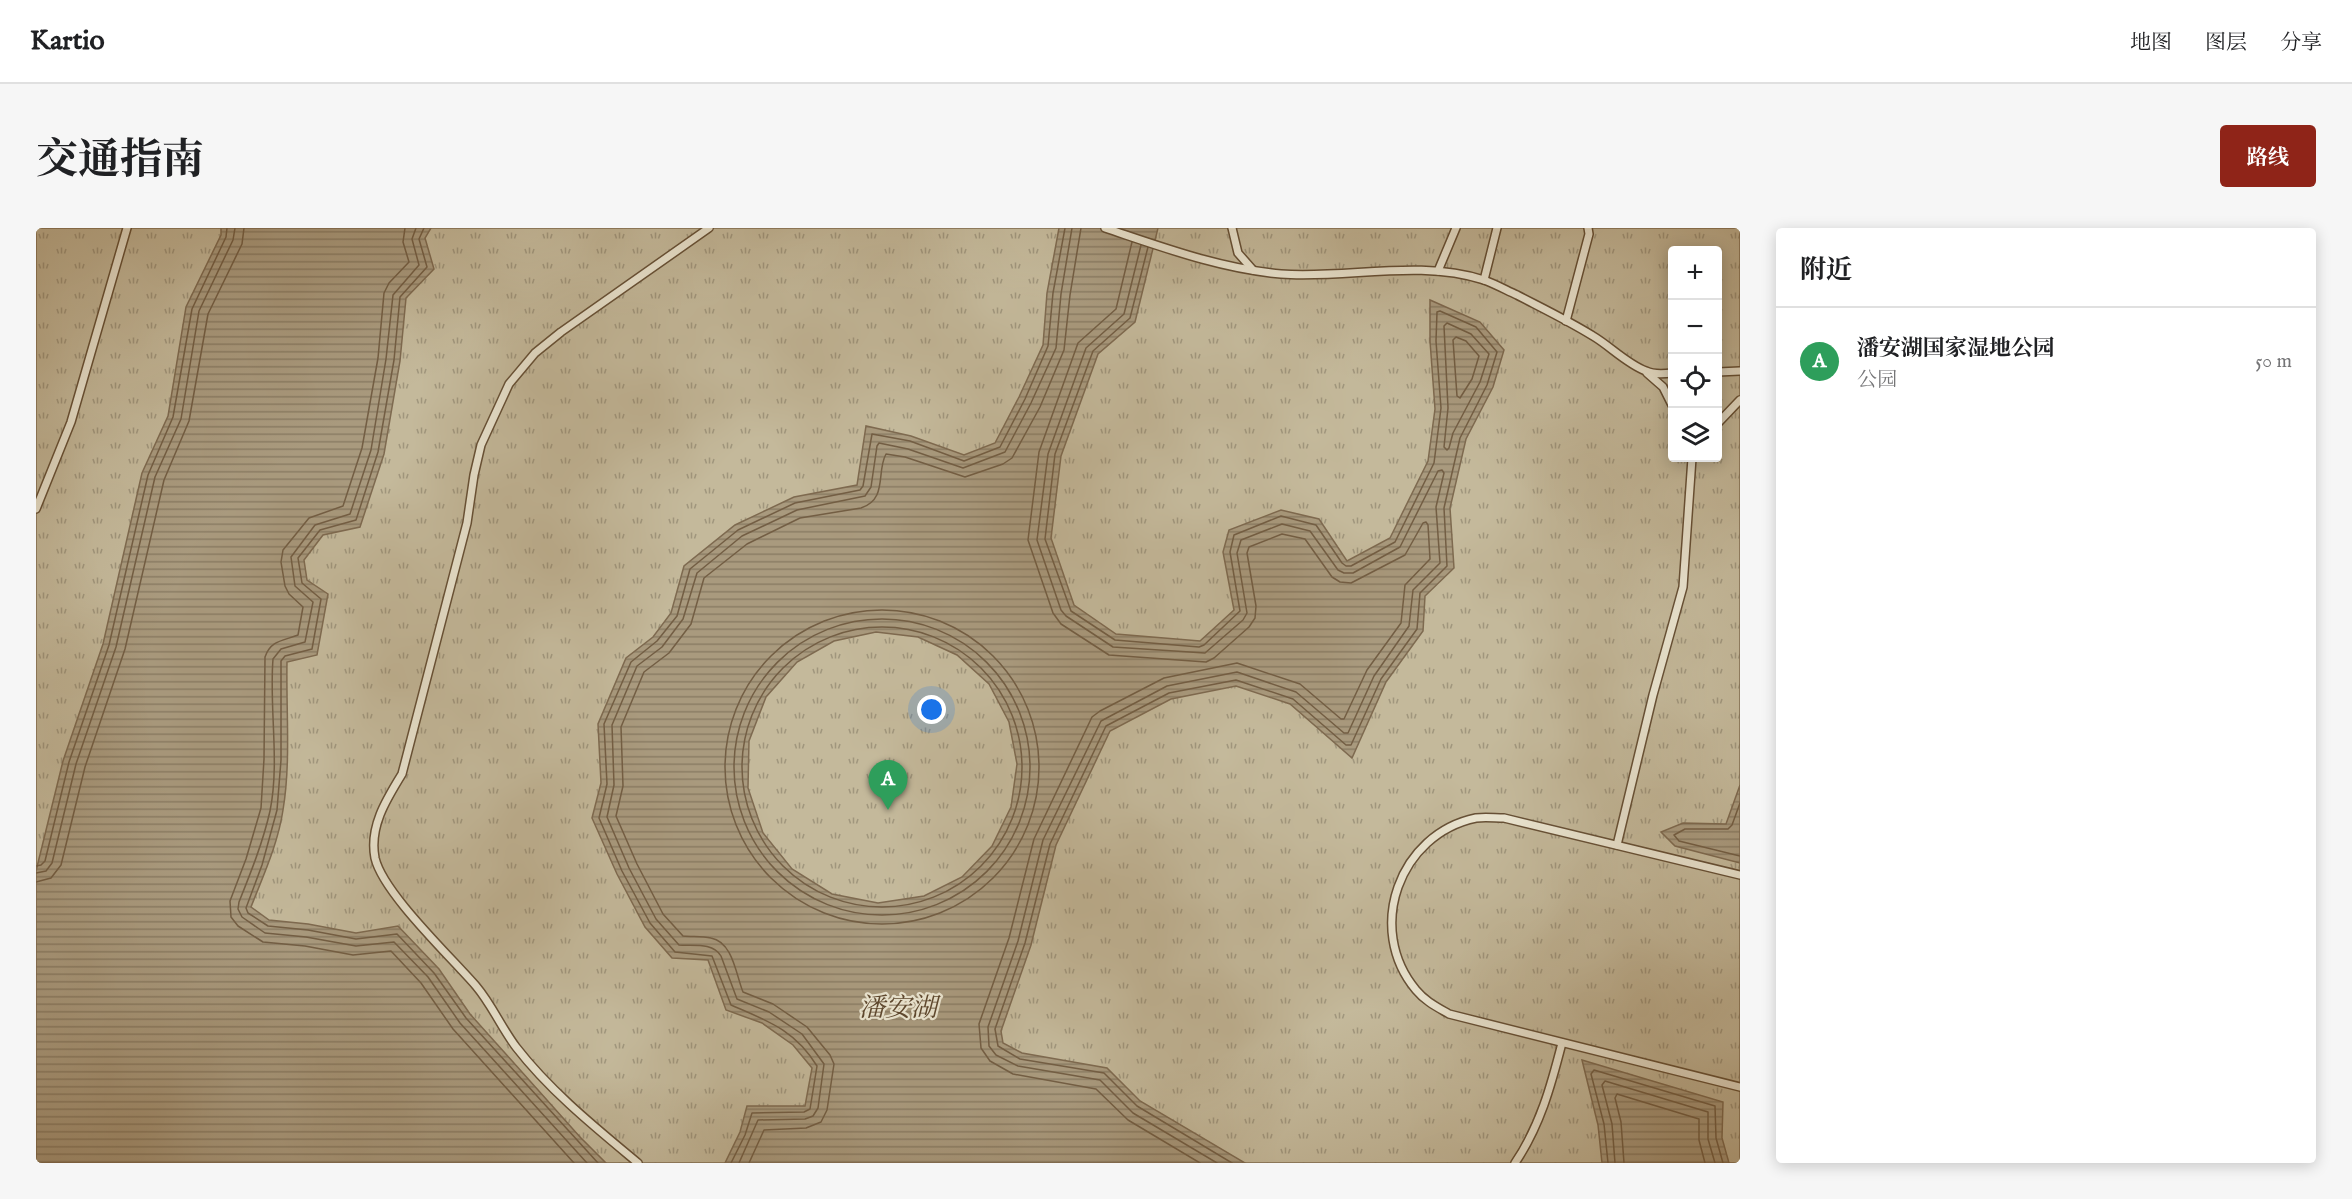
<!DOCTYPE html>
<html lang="zh">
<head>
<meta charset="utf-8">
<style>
	:root { --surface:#fff; --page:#f6f6f6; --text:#202124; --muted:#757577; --line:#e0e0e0; --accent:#8f2418 }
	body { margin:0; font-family:"IM FELL English","Noto Serif SC",serif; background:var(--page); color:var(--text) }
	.controls { position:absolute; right:18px; top:18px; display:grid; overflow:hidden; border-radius:6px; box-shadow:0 3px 15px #0003 }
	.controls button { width:54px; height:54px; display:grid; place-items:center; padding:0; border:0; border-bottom:2px solid var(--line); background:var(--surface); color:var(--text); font:30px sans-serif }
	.you { position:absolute; left:896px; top:482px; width:21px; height:21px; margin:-15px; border:4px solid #fff; border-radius:50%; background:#1a73e8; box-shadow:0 0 0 9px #1a73e833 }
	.badge { display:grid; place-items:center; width:39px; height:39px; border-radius:50%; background:var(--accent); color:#fff; font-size:20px; font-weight:700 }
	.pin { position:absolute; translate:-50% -50px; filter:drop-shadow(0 2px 3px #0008) }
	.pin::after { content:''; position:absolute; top:32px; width:21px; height:18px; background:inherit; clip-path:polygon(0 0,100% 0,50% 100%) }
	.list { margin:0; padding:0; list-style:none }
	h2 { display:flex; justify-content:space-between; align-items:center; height:78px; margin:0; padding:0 24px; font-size:26px }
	h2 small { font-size:20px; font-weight:400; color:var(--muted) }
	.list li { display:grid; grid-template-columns:39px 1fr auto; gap:18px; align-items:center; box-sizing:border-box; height:108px; padding:0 24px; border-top:2px solid var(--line) }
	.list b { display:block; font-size:22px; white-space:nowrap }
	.list p { margin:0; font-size:20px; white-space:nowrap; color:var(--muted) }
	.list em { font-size:20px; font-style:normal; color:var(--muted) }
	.icon { flex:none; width:33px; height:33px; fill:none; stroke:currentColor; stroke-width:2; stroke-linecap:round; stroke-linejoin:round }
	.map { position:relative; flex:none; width:1704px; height:935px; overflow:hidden; border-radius:6px }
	header { display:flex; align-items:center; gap:36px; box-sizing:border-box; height:84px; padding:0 30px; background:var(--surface); border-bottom:2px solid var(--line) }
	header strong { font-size:28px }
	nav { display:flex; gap:33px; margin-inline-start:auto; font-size:21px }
	.intro { display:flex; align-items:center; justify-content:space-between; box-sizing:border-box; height:144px; padding:0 36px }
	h1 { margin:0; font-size:42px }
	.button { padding:15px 27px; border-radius:6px; background:var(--accent); color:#fff; font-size:21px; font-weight:700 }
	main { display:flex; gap:36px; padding:0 36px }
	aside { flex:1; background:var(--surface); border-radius:6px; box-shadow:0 3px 15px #0003 }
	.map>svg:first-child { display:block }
</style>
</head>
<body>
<header>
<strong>Kartio</strong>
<nav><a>地图</a><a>图层</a><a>分享</a></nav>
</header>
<div class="intro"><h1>交通指南</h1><a class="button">路线</a></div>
<main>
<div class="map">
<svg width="1704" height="935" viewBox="0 0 1704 935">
	<defs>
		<pattern id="grass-tufts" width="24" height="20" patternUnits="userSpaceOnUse" patternTransform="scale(1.5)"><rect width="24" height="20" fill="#c4b99b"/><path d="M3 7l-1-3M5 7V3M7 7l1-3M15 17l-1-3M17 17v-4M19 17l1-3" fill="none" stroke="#a0967d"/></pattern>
		<pattern id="water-rules" width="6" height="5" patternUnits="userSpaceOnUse" patternTransform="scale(1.5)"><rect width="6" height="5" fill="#a99a7e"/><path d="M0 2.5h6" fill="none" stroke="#8b7d65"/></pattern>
	</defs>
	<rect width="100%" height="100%" fill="#e0d8b9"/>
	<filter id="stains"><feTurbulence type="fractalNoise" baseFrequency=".00333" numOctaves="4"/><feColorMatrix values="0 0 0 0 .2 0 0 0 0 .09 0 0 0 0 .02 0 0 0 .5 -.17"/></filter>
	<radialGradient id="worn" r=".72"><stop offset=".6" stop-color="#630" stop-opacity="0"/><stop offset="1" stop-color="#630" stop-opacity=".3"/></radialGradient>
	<path fill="url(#grass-tufts)" stroke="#806e53" stroke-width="1.5" fill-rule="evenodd" d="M0 0H1704V935H0ZM1636 22H1682V230H1636Z"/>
	<g fill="url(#water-rules)" stroke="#7e6a50" stroke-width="1.5" fill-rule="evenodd">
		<path d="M185 0H395L389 10 398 41 370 70 364 133 348 226 324 299 287 307 268 332 271 352 292 366 281 427 251 434C250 483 255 534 247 582 242 616 227 648 215 679L233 692 272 696 320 705 362 698 403 741 434 786 544 909 570 935H0V643L27 533 67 416 106 245 132 188 150 79 185 7Z"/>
		<path d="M1023 0H1122L1099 94 1062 126 1025 228 1015 310 1038 377 1080 406 1164 413 1198 382 1187 324 1193 302 1245 282 1283 291 1311 333 1354 310 1392 233 1399 181 1394 113V72L1444 94 1468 122 1457 159 1430 211 1414 280 1418 340 1389 368 1387 403 1350 454 1316 530 1254 476 1200 458 1135 471 1074 503 1020 617 995 717 965 803 967 815 986 825 1071 840 1104 873 1209 935H689L704 904 711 878H769L776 840 757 817 726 795 690 782 672 732 636 730 609 699 581 646 556 590 565 555 562 496 590 430 617 409 635 385 648 338 699 297 758 269 821 257 830 198 875 208 928 227 959 215 983 169 1007 117 1011 65ZM840 404 882 409 921 427 953 456 973 494 981 536 975 579 956 618 926 649 888 668 842 675 796 666 756 641 727 605 712 560 713 513 730 469 761 434 798 413Z"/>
		<polygon points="1704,557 1704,635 1639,618 1625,604 1647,595 1690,596"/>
		<polygon points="1546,832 1687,874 1686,910 1693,935 1566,935 1562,897"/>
	</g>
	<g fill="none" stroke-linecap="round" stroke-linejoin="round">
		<g stroke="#735e44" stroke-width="1.5">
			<path d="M369 0 367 14 373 34 353 55 348 65 342 130 326 220 307 278 273 290 247 322 245 334 249 358 253 366 267 379 262 407C247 413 235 412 229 429L228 531 225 580 210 631 194 673 195 689 202 698 227 714 269 718 317 727 355 723 385 755 417 801 538 935"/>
			<path d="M380 0 376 11 383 37 357 67 350 131 335 222 314 286 279 297 255 329 259 358 277 374 269 414 245 421 237 431C233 480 244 534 234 583 227 614 215 644 203 674L202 681 206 689 229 705 270 709 320 718 358 714 392 749 424 795 551 935"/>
			<polyline points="388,0 383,11 391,39 364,69 358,132 342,224 320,292 284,302 262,330 266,355 285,371 276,421 249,428 245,433 245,532 241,582 226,637 210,680 212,685 232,698 272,702 320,711 361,706 398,745 430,790 562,935"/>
			<polyline points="1096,14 1080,81 1042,115 1003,224 992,312 1017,385 1025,396 1073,427 1170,434 1178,430 1213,399 1219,390 1220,378 1211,325 1213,319 1246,306 1269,311 1296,349 1304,354 1315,355 1369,327 1387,295 1390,294 1392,297 1394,331 1369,357 1365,395 1331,442 1308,491 1305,491 1264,456 1201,435 1128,450 1064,483 1056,489 998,611 973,710 943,796 945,820 954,833 977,846 1060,861 1092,892 1164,935"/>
			<polyline points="1105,17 1088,86 1050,120 1012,226 1001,312 1025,382 1030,388 1077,419 1169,425 1207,392 1211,385 1201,325 1205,312 1246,296 1274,303 1302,342 1308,345 1317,345 1364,319 1402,243 1406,242 1408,245 1400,279 1404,335 1377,362 1373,398 1338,448 1312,505 1308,505 1260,464 1201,444 1131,458 1065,493 1007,612 982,713 952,799 953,818 960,827 982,838 1064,852 1097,885 1181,935"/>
			<polyline points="1112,19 1094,90 1057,123 1019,226 1009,311 1035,383 1079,412 1163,419 1168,417 1204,383 1194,324 1198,307 1245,288 1280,297 1306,335 1310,338 1315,338 1359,314 1398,235 1405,180 1400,113 1401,84 1404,83 1440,99 1461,124 1451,157 1424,210 1408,280 1411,338 1384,365 1381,401 1345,451 1315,517 1310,517 1257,471 1200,452 1133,465 1070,498 1014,616 989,715 959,801 962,818 984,831 1068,845 1101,878 1196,935"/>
			<polygon points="1411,95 1435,106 1453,126 1444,154 1417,205 1413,220 1411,222 1408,219 1412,180 1408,98"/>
			<polygon points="1420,109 1430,113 1443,128 1436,151 1424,170 1421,168 1417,112"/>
			<circle cx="846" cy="539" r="157"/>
			<circle cx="846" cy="539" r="148"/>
			<circle cx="846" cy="539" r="140"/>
			<polyline points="1704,575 1696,597 1692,601 1649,601 1638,607 1643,613 1704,628"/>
			<polyline points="0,638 5,637 9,633 33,534 73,417 112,247 137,189 156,81 190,9 191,0"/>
			<polyline points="0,645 10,643 16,635 40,536 80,419 119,249 145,191 163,83 197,12 199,0"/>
			<polyline points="0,654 15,650 25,637 49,539 89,421 128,252 153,193 172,86 206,16 208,0"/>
			<path d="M695 935 709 907 716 885 768 884 774 881 781 838C759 802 732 793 695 777L676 728 639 724 614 695 586 643 563 590 571 556 568 496 595 434 621 413 641 388 654 341 702 302 759 275 824 262 827 258 836 206 874 213 928 233 964 219 989 171 1012 118 1017 65 1029 0"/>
			<path d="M703 935 722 892 769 891 777 888 782 880 788 836 766 806 733 784 701 771 685 728C677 714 657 718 643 717L620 691 593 640 571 589 578 557 576 497 601 438 626 419 647 391 661 345 706 308 761 282 829 268 835 259 841 218 843 215 872 221 927 240 969 224 995 175 1020 120 1025 66 1036 0"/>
			<path d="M713 935 728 902 770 900 785 894 791 882 798 836 794 827 771 799 737 776 707 764C700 747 697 714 675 710 666 708 656 709 647 708L627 686 601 636 580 588 587 558 585 499 608 444 633 425 655 396 668 350 711 316 764 290 825 280C852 271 840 244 850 226L869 229 929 249 967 236 976 230 1004 179 1028 122 1034 67 1045 0"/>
			<polyline points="1572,935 1568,896 1555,846 1558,842 1679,878 1680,910 1687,935"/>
			<polyline points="1579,935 1576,896 1566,857 1569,853 1672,884 1672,911 1679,935"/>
			<polyline points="1588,935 1585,894 1579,870 1581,866 1663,891 1663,912 1669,935"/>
		</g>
		<defs>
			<g id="lane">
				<path d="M1069 0C1126 19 1185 41 1245 46 1312 51 1382 31 1448 52 1459 56 1470 62 1481 67 1506 80 1533 93 1557 108 1574 118 1591 136 1610 143 1618 147 1628 146 1636 145"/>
				<polyline points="1196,0 1202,25 1217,42"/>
				<polyline points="1402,43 1420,0"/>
				<polyline points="1448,52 1461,0"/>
				<polyline points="1530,93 1553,6 1552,0"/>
				<polyline points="1682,144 1704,143"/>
				<polyline points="1611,145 1627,159 1636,177"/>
				<polyline points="1682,195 1704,172"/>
				<polyline points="0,281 35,194 91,0"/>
				<polyline points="1581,617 1617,467 1647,359 1656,230"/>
				<path d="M1704 647 1468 590C1459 590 1449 589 1440 590 1363 606 1329 701 1380 762 1389 773 1401 779 1413 786L1704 859"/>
				<path d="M602 935C560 900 514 863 480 819 465 799 456 777 440 758 415 729 347 665 339 630 333 599 350 572 366 546L431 295 438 247 445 217 473 156 499 125 525 104 673 0"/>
				<path d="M1479 935C1504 898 1515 858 1526 815"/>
			</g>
		</defs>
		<use href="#lane" stroke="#665036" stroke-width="10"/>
		<use href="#lane" stroke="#ebe6d2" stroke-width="7"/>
	</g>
	<g text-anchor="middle" stroke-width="4.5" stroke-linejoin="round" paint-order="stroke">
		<g font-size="26" font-style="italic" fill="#5d472e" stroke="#ebe6d2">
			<text x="862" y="788">潘安湖</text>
		</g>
	</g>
	<rect width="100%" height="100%" filter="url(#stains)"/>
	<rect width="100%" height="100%" fill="url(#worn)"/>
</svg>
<div class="controls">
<button>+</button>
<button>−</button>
<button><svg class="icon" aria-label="locate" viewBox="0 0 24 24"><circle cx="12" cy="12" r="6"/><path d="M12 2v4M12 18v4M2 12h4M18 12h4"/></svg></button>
<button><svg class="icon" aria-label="layers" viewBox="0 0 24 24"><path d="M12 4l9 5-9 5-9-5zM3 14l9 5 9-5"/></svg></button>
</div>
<div class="you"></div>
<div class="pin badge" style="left:852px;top:582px;background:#2e9e5b">A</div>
</div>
<aside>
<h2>附近<small></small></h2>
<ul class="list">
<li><span class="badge" style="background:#2e9e5b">A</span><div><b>潘安湖国家湿地公园</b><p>公园</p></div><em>50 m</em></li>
</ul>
</aside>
</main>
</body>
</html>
